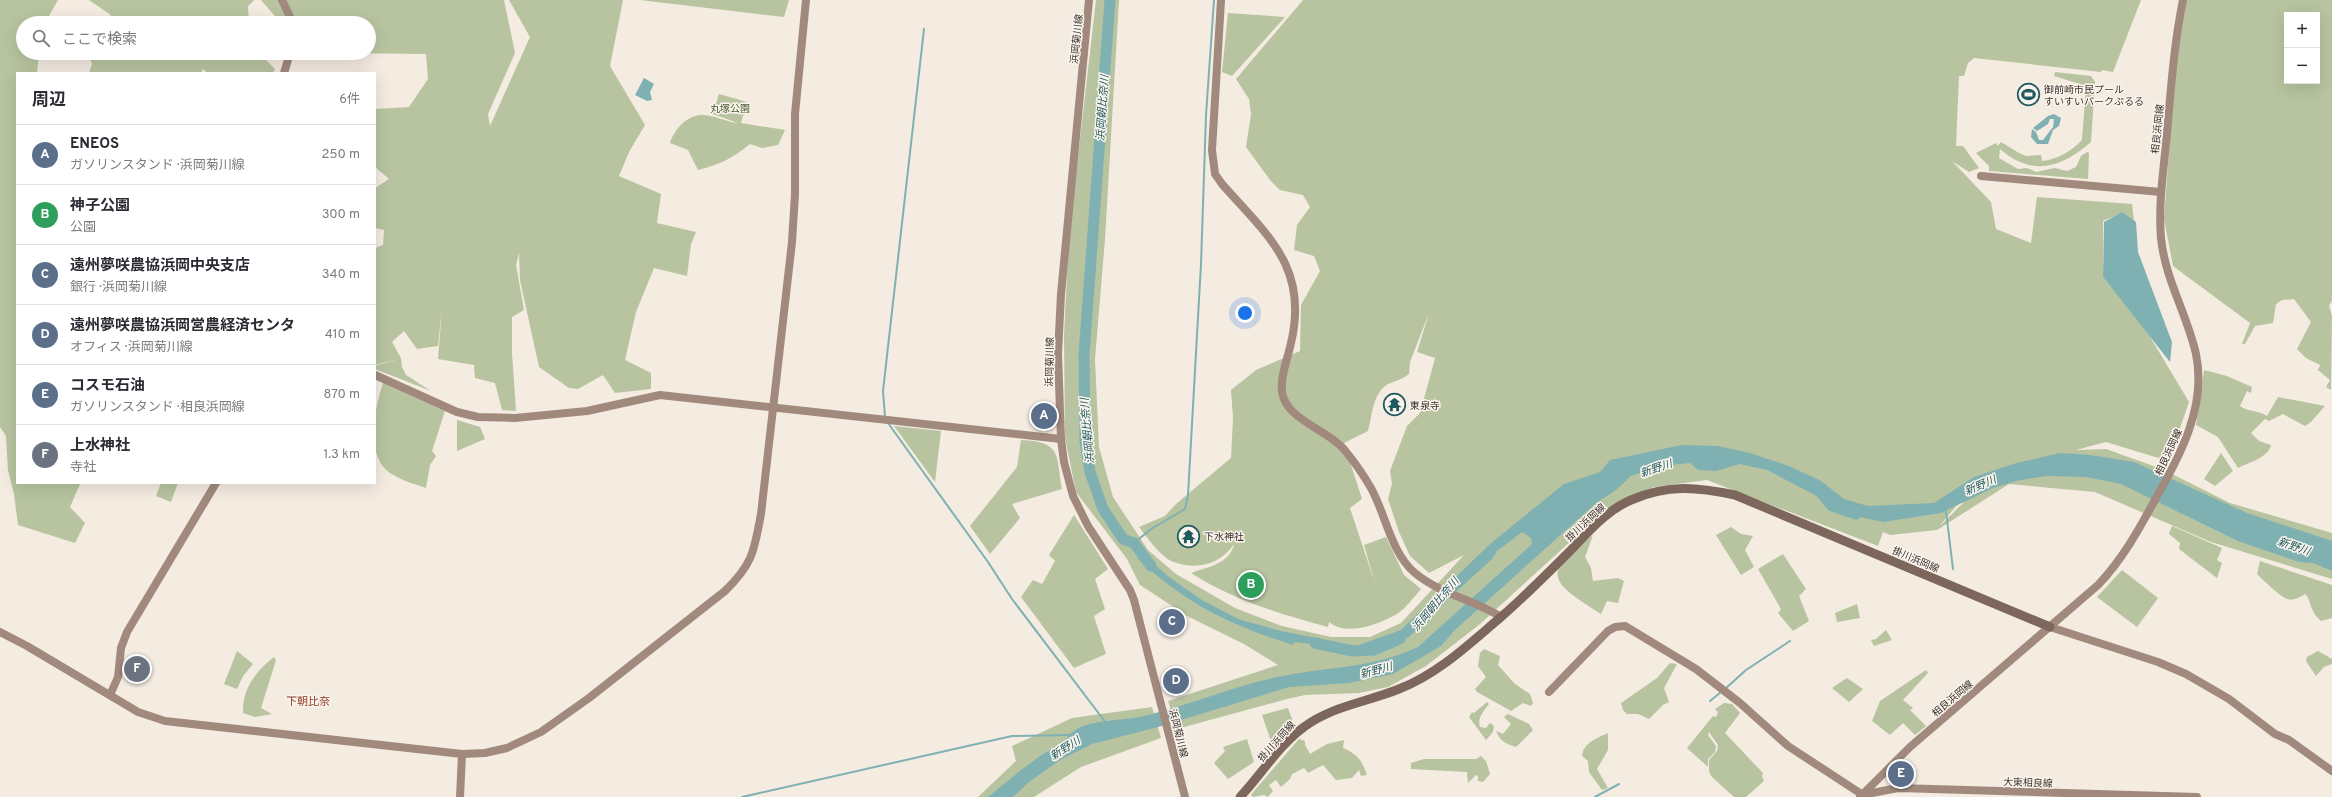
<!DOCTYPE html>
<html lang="ja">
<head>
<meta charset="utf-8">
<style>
	:root { --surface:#fff; --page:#f2f2f3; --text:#2b2b33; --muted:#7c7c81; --line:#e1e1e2; --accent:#d93025 }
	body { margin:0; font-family:Overpass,"Noto Sans JP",sans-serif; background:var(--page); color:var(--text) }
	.controls { position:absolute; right:12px; top:12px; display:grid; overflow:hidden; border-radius:0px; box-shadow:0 4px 16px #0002 }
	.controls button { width:36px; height:36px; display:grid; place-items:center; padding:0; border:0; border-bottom:1px solid var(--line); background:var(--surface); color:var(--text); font:20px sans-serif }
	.you { position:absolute; left:1245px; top:313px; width:14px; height:14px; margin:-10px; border:3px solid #fff; border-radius:50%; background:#1a73e8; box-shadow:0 0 0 6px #1a73e833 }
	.badge { display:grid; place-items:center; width:26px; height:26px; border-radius:50%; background:var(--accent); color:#fff; font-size:13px; font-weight:700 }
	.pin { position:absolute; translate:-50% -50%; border:2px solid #fff; box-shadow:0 1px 4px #0006 }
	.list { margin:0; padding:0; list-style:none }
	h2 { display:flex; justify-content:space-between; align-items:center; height:52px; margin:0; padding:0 16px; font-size:17px }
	h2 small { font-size:13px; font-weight:400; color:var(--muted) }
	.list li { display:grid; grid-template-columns:26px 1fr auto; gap:12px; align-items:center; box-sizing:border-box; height:60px; padding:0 16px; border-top:1px solid var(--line) }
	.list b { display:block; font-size:15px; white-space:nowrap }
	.list p { margin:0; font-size:13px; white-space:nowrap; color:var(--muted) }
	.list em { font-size:13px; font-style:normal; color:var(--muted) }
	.icon { flex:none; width:22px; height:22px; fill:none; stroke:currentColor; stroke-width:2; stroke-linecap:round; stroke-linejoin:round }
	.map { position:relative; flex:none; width:2332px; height:797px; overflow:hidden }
	.search { position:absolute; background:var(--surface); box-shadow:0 4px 16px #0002; left:16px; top:16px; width:360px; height:44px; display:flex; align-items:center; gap:10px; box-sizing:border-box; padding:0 14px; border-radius:22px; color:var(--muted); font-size:15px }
	.panel { position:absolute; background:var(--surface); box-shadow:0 4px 16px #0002; left:16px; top:72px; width:360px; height:412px; border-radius:0px }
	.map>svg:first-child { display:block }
</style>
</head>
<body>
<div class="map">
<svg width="2332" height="797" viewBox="0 0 2332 797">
	<rect width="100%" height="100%" fill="#f4ebe1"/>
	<g fill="#b8c4a0" fill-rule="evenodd">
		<polygon points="0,0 58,0 45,23 23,23 23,53 39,53 37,73 17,73 17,483 95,483 80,484 70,507 85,523 75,543 18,525 14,494 8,470 6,436 0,427"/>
		<polygon points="89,0 254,0 248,6 249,23 105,23 111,15"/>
		<polygon points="261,0 504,0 515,53 488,114 490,126 530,37 509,0 623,0 610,66 645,125 629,152 619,176 661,194 657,223 696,232 691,244 687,276 654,268 636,312 625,360 651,373 651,389 615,393 603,375 578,389 569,388 539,367 520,280 519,253 516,265 524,310 512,317 512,353 516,411 502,410 495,383 475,378 474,365 438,359 442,309 438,346 417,349 404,331 392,342 401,358 402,367 406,375 431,391 375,369 375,366 398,359 375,365 375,248 383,245 384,230 375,228 375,188 389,179 375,167 375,109 409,107 428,79 426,54 341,53 369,53 369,23 281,23"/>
		<polygon points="640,0 789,0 784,17"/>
		<path d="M1096 0H1119L1105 239 1095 359 1099 447 1113 497 1148 550 1176 574 1235 608 1282 626 1331 637H1370L1401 623 1464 555 1429 573 1410 556 1399 532 1388 499 1392 484 1390 471 1407 426 1420 413 1439 344 1435 358 1417 352 1429 313 1410 362 1409 374C1401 381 1389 382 1384 387 1372 398 1372 417 1368 431L1344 443 1362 499 1350 508 1375 583 1364 545 1386 537 1404 575 1421 589C1414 597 1406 608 1397 614 1379 624 1347 637 1329 622L1328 627C1280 614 1233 600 1191 573 1207 567 1230 564 1234 544 1220 565 1196 571 1171 561 1159 555 1147 537 1139 527L1165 516 1176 504 1231 458 1233 418 1231 390 1256 370 1300 351 1301 305 1320 271 1314 256 1294 250 1297 225 1310 207 1303 195 1280 190 1270 180 1246 147 1251 114 1249 99 1236 79 1303 0H2141L2113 72 2102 70 2101 72 1974 58 1968 63 1964 76H1959L1956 146H1963L1979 168 1969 172 1952 161 1991 202 1996 229 2031 243 2037 197 2132 204 2134 221 2122 213 2103 221V277L2149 335 2189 402 2171 454 2165 460 2106 442 2076 450 2106 449 2162 469 2230 503 2332 533V579L2211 542 2095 492 2009 484 1937 530 1890 535 1883 532 1878 546 1707 480 1654 487 1606 509 1480 624 1426 666 1388 687 1359 693 1305 695 1287 699 1177 729 1168 701 1278 665 1244 644 1189 617 1140 585 1127 559 1076 492 1065 438 1064 335 1069 235ZM1975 484H1982L1941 525V524Z"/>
		<path d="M2184 0H2332V300L2329 306 2332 316 2331 390 2326 387 2330 380 2318 370 2320 365 2306 358 2297 349 2311 322 2294 299 2282 300 2276 304 2273 323 2255 326 2245 344H2242L2250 323 2173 266 2164 219 2174 83ZM2287 15H2317V81H2287Z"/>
		<polygon points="1228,13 1285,17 1232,76 1222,72"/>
		<polygon points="88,53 259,53 275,69 273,73 208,73 203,69 201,73 89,73 92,64"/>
		<path d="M2055 72 2091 76 2095 82 2091 142C2061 168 2032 177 2000 149L1999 158 2018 169 2027 168 2036 172 2055 168 2067 171 2076 167 2081 156 2087 152 2089 153 2088 179 1989 171V166L1976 153 1996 143 1998 146 2001 142 2019 153 2026 156 2041 155 2042 161C2056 160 2072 151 2082 140L2086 86 2054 76Z"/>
		<path d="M719 94 747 102 741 123 785 130 778 145 762 148 750 144C733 158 719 165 698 170L688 150 670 143C674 130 686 116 701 115 711 114 727 122 738 123L713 114Z"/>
		<path d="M2204 370 2227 376 2252 387 2251 393 2247 391 2240 406C2248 412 2258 410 2267 416L2278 397 2325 406 2311 422 2305 426 2283 414 2269 421 2265 419 2251 433 2259 441 2271 445C2269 457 2248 463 2238 468L2218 437 2196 425Z"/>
		<path d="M383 383 445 411 432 451 436 456 430 465 426 488C415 484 402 481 392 474 364 458 375 407 383 383Z"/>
		<polygon points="457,420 480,427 485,439 457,451"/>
		<polygon points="894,426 941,431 935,482"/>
		<path d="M1021 440C1062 442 1056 454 1062 489L1012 504 1020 518 990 554 970 526 1017 467Z"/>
		<polygon points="2221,453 2233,471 2215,486 2204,479"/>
		<polygon points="161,483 178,483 171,502 156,496"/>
		<polygon points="1074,515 1108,569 1095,579 1105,609 1094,616 1106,654 1074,668 1021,597 1033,580 1042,584 1055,561 1049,555"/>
		<polygon points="2172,526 2222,548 2217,560 2222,563 2217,578 2179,549 2180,543 2169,534"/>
		<polygon points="1731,527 1741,534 1753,536 1745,550 1754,567 1741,575 1716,535"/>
		<path d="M1593 535 1585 557 1591 568 1593 581 1618 578 1624 581 1618 603 1607 601 1601 614C1551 582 1539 574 1593 535Z"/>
		<polygon points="1783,554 1806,589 1799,596 1809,621 1793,631 1778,613 1781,609 1758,569"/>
		<path d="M2260 561 2332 585V618L2321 621C2309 611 2311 598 2305 594 2300 597 2294 601 2287 599 2282 598 2262 579 2257 574Z"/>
		<polygon points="2122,570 2158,598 2137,627 2097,597"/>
		<polygon points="1857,604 1860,618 1837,622 1835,613"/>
		<polygon points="1886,630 1892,640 1874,646 1871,640 1876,639"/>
		<polygon points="1484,649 1500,656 1498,665 1515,684 1530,694 1533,703 1531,706 1523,703 1511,711 1477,692 1475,689 1486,677 1478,666 1480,653"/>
		<polygon points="237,651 253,664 243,676 237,689 224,684"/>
		<polygon points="2318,651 2332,659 2332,664 2324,667 2316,676 2306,661 2307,657"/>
		<path d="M274 657 276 660 261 708 272 714 255 717 243 713C242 689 256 671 274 657Z"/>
		<polygon points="1670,663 1677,664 1664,688 1669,702 1663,705 1649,719 1638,714 1627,714 1623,710 1621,703 1657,678"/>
		<polygon points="1926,670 1928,673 1903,700 1913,708 1910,710 1926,726 1915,735 1903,723 1890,735 1872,721 1880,701"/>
		<polygon points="1847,678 1863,689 1849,702 1832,688"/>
		<path d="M1487 702 1489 704C1484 711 1477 717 1480 727L1486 728 1490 723 1494 726 1493 732 1486 740 1469 717 1472 712 1474 713Z"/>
		<polygon points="1724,703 1732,704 1740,713 1725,733 1763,773 1762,776 1764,781 1746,797 1734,797 1711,776 1709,771 1709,760 1717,751 1718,745 1709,732 1708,735 1716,746 1715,752 1708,759 1708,767 1687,748 1713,716 1716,717 1718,712 1715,709"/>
		<polygon points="1152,707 1161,738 1081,767 1034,797 978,797 1016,761 1012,746 1072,718"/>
		<polygon points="1288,708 1293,722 1272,744 1262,715"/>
		<path d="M1508 714 1529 724 1533 730 1516 747C1506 744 1500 741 1496 731L1503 734 1511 724 1504 717Z"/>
		<path d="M1608 733V750L1597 769 1608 788 1602 790 1589 772 1588 761 1582 756C1583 743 1597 738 1608 733Z"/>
		<polygon points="1247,739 1254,762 1228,779 1214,763 1225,751 1223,747"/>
		<path d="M1299 739 1305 741V745L1310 754 1327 744 1344 740 1343 748C1357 754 1362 760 1367 775L1361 776 1359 770 1352 778 1336 780 1323 765 1308 773 1304 768 1292 774 1290 779 1281 787 1276 780 1269 785 1273 791 1268 797 1264 795 1253 797 1251 795 1254 791Z"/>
		<polygon points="1481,756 1486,761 1490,774 1483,782 1478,781 1478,776 1476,775 1468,783 1467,772 1411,769 1411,763 1424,759 1476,759"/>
	</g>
	<g fill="#7fb0b2">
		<polygon points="644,78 654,84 650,92 652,100 647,101 635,95"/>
		<polygon points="2054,114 2061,118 2059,126 2053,130 2048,144 2037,144 2031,137 2032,129 2036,132 2039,140 2043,140 2053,127 2054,119 2050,119 2048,124 2037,131 2033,128 2048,116"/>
		<polygon points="2122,212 2136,222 2138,252 2172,342 2170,362 2103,277 2104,222"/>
		<path d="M1682 445 1718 446 1750 453 1789 466 1821 481 1844 499 1868 506 1934 503 1974 477 2013 464 2060 453 2090 455 2134 462 2247 513 2332 541V571L2313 563 2299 562 2238 541 2121 484 2086 477 2047 476 2020 480 1993 488 1941 513 1883 522 1855 516 1767 470 1740 464 1716 471 1698 470 1690 463 1661 466 1631 476 1616 490 1596 503 1455 630 1441 646 1393 674 1349 683 1289 687 1158 727 1092 744 1060 760 1029 782 1013 797H988C1005 783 1022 769 1040 756 1047 751 1058 748 1064 742 1071 734 1069 733 1081 727 1096 720 1126 720 1144 716 1191 705 1236 685 1283 676 1332 666 1370 669 1418 647L1532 544 1531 538 1522 532 1497 551 1492 559 1436 610 1409 637 1368 651 1295 642 1293 645C1228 624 1188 605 1137 558L1142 554 1169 577 1202 600 1238 619 1281 631 1356 646 1401 630 1490 544 1564 484 1600 472 1610 460Z"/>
	</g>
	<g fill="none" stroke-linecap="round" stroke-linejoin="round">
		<g stroke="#7fb0b2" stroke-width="2">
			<polyline points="885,417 883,391 924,29"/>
			<polyline points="888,423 988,562 1012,599 1106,723"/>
			<polyline points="1946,511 1953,569"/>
			<polyline points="1134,543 1151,529 1185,509 1188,495 1201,264 1206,115 1214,0"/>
			<polyline points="1725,689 1746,670 1790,641"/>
			<polyline points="1710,701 1721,692"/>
			<polyline points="742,797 1012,736 1070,735"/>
			<polyline points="1595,797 1619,784"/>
		</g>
		<g stroke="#7fb0b2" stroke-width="11">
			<polyline points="1110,0 1084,355 1085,441 1090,472 1103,509 1123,539 1134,543 1151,566"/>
			<polyline points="1821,493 1832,506 1856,514"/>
			<polyline points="1315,643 1352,651 1374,650 1400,639"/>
		</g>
		<g stroke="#a18a7d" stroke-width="8">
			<polyline points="282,0 293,23"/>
			<polyline points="1089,0 1061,294 1058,354 1061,439 1064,462 1073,496 1088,526 1130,590 1134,600 1185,797"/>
			<path d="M1221 0 1212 150 1215 174 1222 184C1267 235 1309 267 1291 343 1288 358 1277 384 1284 399 1293 422 1332 432 1347 453 1356 464 1364 476 1371 488 1386 515 1391 553 1415 573 1440 594 1475 600 1501 617"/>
			<polyline points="284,73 290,53"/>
			<polyline points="1981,176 2161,192"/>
			<polyline points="375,375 457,412 478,417 515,418 587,411 660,395 1061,439"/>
			<polyline points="2050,627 2158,662 2186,674 2229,699 2275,734 2289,740 2332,771"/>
			<path d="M0 632 27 646 138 712 165 721 462 754 485 753 507 748 541 732 589 698 725 591C753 564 754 551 761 514L792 242 795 194V114L806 0"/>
			<polyline points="1549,692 1608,631 1615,627 1625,626 1696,669 1740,703 1788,746 1866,797"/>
			<polyline points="110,695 118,677 121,648 127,632 216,483"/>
			<polyline points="1862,795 1898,788 2197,797"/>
			<polyline points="460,797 462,754"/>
			<path d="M1860 797 1910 747 2098 585C2122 560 2138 531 2155 500 2180 455 2207 407 2196 354 2187 314 2165 279 2161 238 2158 203 2164 168 2167 133 2171 88 2174 44 2183 0"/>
		</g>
		<path stroke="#7d675c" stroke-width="9" d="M1240 797C1260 776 1280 744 1304 727 1332 706 1367 702 1399 689 1438 674 1469 644 1501 617 1523 598 1545 576 1567 554 1586 535 1605 511 1631 500 1668 484 1697 487 1735 495L2050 627"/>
	</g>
	<defs>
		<symbol id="stadium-ring" viewBox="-11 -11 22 22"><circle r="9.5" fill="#fbf5ee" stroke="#1f5a5e" stroke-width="1.5"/><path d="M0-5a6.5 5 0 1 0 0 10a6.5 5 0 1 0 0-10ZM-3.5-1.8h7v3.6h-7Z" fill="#1f5a5e"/></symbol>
		<symbol id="temple-ring" viewBox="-11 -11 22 22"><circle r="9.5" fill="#fbf5ee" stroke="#1f5a5e" stroke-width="1.5"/><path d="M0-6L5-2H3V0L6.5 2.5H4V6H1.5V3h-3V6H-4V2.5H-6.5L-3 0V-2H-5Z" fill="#1f5a5e"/></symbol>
	</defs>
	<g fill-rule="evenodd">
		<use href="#stadium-ring" x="2016" y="82" width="25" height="25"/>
		<use href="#temple-ring" x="1382" y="392" width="25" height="25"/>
		<use href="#temple-ring" x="1176" y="524" width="25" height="25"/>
	</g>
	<g text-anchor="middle" stroke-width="3" stroke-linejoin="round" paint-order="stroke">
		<g font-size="10" fill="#3b302b" stroke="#fbf5ee">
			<text transform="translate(1076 39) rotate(-84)" y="4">浜岡菊川線</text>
			<text transform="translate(2157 129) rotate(-84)" y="4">相良浜岡線</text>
			<text transform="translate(1049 362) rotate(-89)" y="4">浜岡菊川線</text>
			<text transform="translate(2168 452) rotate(-65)" y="4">相良浜岡線</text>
			<text transform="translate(1585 522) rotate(-43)" y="4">掛川浜岡線</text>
			<text transform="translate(1916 559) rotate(23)" y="4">掛川浜岡線</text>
			<text transform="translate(1952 698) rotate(-40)" y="4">相良浜岡線</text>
			<text transform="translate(1179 733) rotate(76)" y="4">浜岡菊川線</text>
			<text transform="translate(1276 741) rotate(-48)" y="4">掛川浜岡線</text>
			<text transform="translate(2028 782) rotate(2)" y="4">大東相良線</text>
		</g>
		<g font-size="10" fill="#3b302b" stroke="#fbf5ee" text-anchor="start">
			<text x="2044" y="93">御前崎市民プール<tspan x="2044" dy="12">すいすいパークぷるる</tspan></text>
			<text x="1410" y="409">東泉寺</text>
			<text x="1204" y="540">下水神社</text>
		</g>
		<g font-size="10" fill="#4a5a2e" stroke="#fbf5ee">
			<text x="730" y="112">丸塚公園</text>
		</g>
		<g font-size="11" font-style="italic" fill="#1f5a5e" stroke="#fbf5ee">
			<text transform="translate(1102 108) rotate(-86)" y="4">浜岡朝比奈川</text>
			<text transform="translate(1087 431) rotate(-95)" y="4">浜岡朝比奈川</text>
			<text transform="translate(1656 468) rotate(-19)" y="4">新野川</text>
			<text transform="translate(1980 485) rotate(-24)" y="4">新野川</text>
			<text transform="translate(2294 546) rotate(19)" y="4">新野川</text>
			<text transform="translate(1435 604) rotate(-50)" y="4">浜岡朝比奈川</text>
			<text transform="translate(1376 670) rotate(-15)" y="4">新野川</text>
			<text transform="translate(1065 748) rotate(-33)" y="4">新野川</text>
		</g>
		<g font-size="11" fill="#8c3b22" stroke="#fbf5ee">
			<text x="308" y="705">下朝比奈</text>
		</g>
	</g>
</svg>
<div class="controls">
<button>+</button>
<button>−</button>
</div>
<div class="you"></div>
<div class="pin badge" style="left:1044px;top:416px;background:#5c6f8a">A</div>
<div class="pin badge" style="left:1251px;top:585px;background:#2e9e5b">B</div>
<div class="pin badge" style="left:1172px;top:622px;background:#5c6f8a">C</div>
<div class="pin badge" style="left:1176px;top:681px;background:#5c6f8a">D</div>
<div class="pin badge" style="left:1901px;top:774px;background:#5c6f8a">E</div>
<div class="pin badge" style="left:137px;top:669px;background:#6b7280">F</div>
<div class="search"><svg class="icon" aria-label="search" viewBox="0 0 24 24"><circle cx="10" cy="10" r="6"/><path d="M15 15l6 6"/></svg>ここで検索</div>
<section class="panel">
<h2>周辺<small>6件</small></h2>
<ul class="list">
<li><span class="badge" style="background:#5c6f8a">A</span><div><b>ENEOS</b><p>ガソリンスタンド · 浜岡菊川線</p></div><em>250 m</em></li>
<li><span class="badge" style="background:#2e9e5b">B</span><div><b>神子公園</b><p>公園</p></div><em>300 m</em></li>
<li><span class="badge" style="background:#5c6f8a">C</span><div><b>遠州夢咲農協浜岡中央支店</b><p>銀行 · 浜岡菊川線</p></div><em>340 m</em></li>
<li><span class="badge" style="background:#5c6f8a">D</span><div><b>遠州夢咲農協浜岡営農経済センタ</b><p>オフィス · 浜岡菊川線</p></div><em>410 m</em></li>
<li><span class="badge" style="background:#5c6f8a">E</span><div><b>コスモ石油</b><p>ガソリンスタンド · 相良浜岡線</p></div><em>870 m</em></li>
<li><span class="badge" style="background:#6b7280">F</span><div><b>上水神社</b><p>寺社</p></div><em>1.3 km</em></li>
</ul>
</section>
</div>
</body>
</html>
